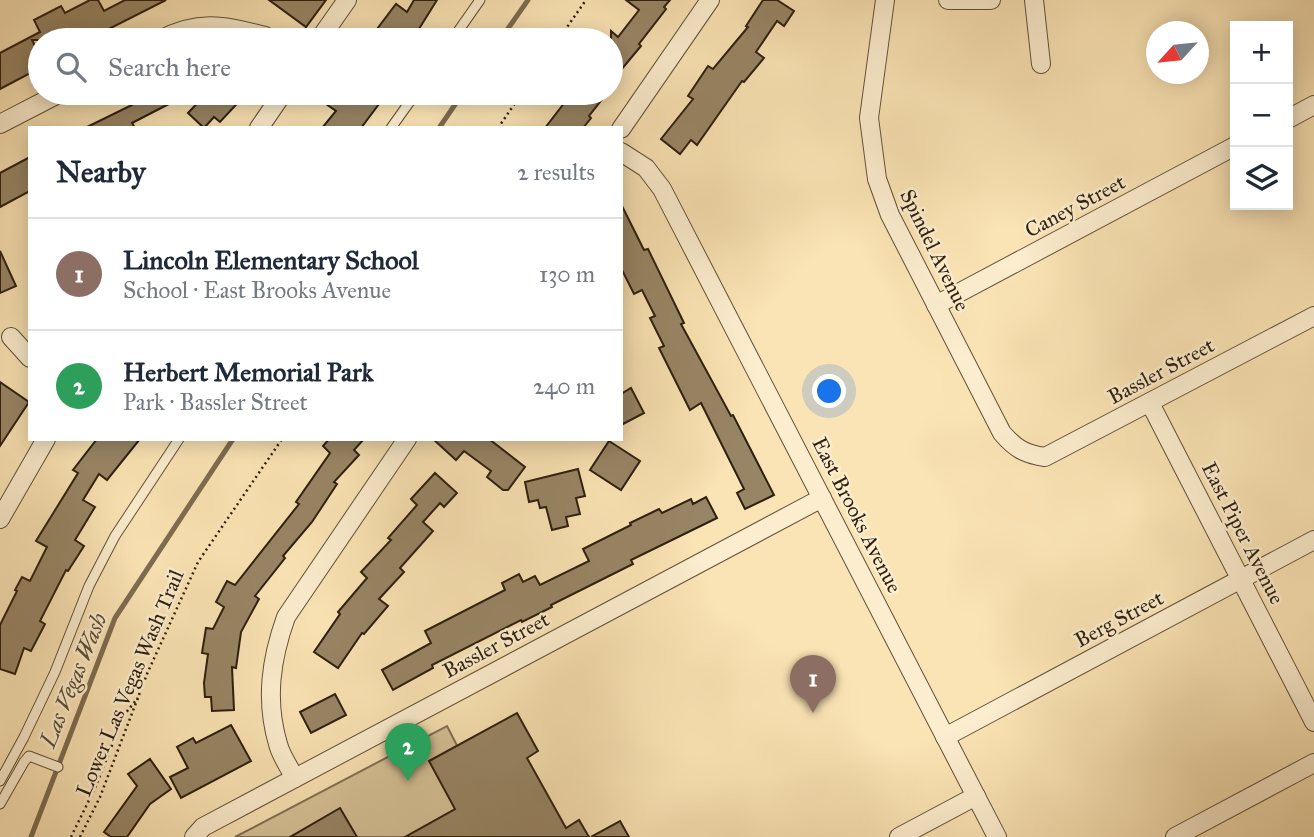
<!DOCTYPE html>
<html lang="en">
<head>
<meta charset="utf-8">
<style>
	:root { --surface:#fff; --page:#f2f2f3; --text:#1f2937; --muted:#747a83; --line:#e0e1e3; --accent:#db2777 }
	body { margin:0; font-family:"IM FELL Great Primer",serif; background:var(--page); color:var(--text) }
	.controls { position:absolute; right:21px; top:21px; display:grid; overflow:hidden; border-radius:0px; box-shadow:0 4px 18px #0003 }
	.controls button { width:63px; height:63px; display:grid; place-items:center; padding:0; border:0; border-bottom:2px solid var(--line); background:var(--surface); color:var(--text); font:35px sans-serif }
	.compass { position:absolute; left:1146px; top:21px; width:63px; height:63px; border-radius:50%; background:var(--surface); box-shadow:0 4px 18px #0003; rotate:243deg }
	.you { position:absolute; left:830px; top:392px; width:24px; height:24px; margin:-18px; border:5px solid #fff; border-radius:50%; background:#1a73e8; box-shadow:0 0 0 10px #1a73e833 }
	.badge { display:grid; place-items:center; width:46px; height:46px; border-radius:50%; background:var(--accent); color:#fff; font-size:23px; font-weight:700 }
	.pin { position:absolute; translate:-50% -58px; filter:drop-shadow(0 2px 4px #0008) }
	.pin::after { content:''; position:absolute; top:37px; width:24px; height:21px; background:inherit; clip-path:polygon(0 0,100% 0,50% 100%) }
	.list { margin:0; padding:0; list-style:none }
	h2 { display:flex; justify-content:space-between; align-items:center; height:91px; margin:0; padding:0 28px; font-size:30px }
	h2 small { font-size:23px; font-weight:400; color:var(--muted) }
	.list li { display:grid; grid-template-columns:46px 1fr auto; gap:21px; align-items:center; box-sizing:border-box; height:112px; padding:0 28px; border-top:2px solid var(--line) }
	.list b { display:block; font-size:26px; white-space:nowrap }
	.list p { margin:0; font-size:23px; white-space:nowrap; color:var(--muted) }
	.list em { font-size:23px; font-style:normal; color:var(--muted) }
	.icon { flex:none; width:38px; height:38px; fill:none; stroke:currentColor; stroke-width:2; stroke-linecap:round; stroke-linejoin:round }
	.map { position:relative; flex:none; width:1314px; height:837px; overflow:hidden }
	.search { position:absolute; background:var(--surface); box-shadow:0 4px 18px #0003; left:28px; top:28px; width:595px; height:77px; display:flex; align-items:center; gap:18px; box-sizing:border-box; padding:0 24px; border-radius:38px; color:var(--muted); font-size:26px }
	.panel { position:absolute; background:var(--surface); box-shadow:0 4px 18px #0003; left:28px; top:126px; width:595px; height:315px; border-radius:0px }
	.map>svg:first-child { display:block }
</style>
</head>
<body>
<div class="map">
<svg width="1314" height="837" viewBox="0 0 1314 837">
	<rect width="100%" height="100%" fill="#fae3b4"/>
	<filter id="stains"><feTurbulence type="fractalNoise" baseFrequency=".00286" numOctaves="4"/><feColorMatrix values="0 0 0 0 .2 0 0 0 0 .09 0 0 0 0 .02 0 0 0 .5 -.17"/></filter>
	<radialGradient id="worn" r=".72"><stop offset=".6" stop-color="#630" stop-opacity="0"/><stop offset="1" stop-color="#630" stop-opacity=".3"/></radialGradient>
	<polygon fill="#d7c298" stroke="#827054" stroke-width="2" points="447,726 504,837 235,837"/>
	<g fill="none" stroke-linecap="round" stroke-linejoin="round">
		<g stroke="#7e6c50" stroke-width="5">
			<polyline points="500,40 528,0"/>
			<polyline points="439,128 463,93"/>
			<polyline points="31,837 115,618 233,439"/>
		</g>
	</g>
	<g fill="#988565" stroke="#2d1f0f" stroke-width="2">
		<polygon points="90,0 98,0 104,11 125,0 166,0 87,40 32,40 40,56 40,68 0,89 0,53 40,32 34,20 61,6 65,13"/>
		<polygon points="269,0 326,0 306,27"/>
		<polygon points="414,0 437,0 412,40 399,31 391,40 377,29 396,4 407,12"/>
		<polygon points="626,0 670,0 664,7 666,9 639,44 641,46 611,82 611,31 618,37 639,10"/>
		<polygon points="763,0 777,0 794,11 784,26 777,21 756,52 764,58 744,82 742,81 697,145 691,140 680,154 661,139 693,99 688,96 708,66 713,69 748,27 746,26"/>
		<polygon points="149,93 190,93 132,123 135,128 85,128 132,105 131,102"/>
		<polygon points="207,93 247,93 220,122 214,117 204,128 188,113"/>
		<polygon points="334,93 364,93 379,104 361,128 322,128 336,111 326,104"/>
		<polygon points="572,93 607,93 589,116 591,118 583,128 545,128"/>
		<polygon points="30,157 30,191 0,207 0,173"/>
		<polygon points="621,204 644,250 648,249 684,323 681,324 731,416 733,415 774,495 745,509 737,493 744,489 701,403 690,410 659,348 664,346 650,318 655,316 642,290 634,294 621,268"/>
		<polygon points="0,251 16,286 0,293"/>
		<polygon points="0,382 29,402 0,446"/>
		<polygon points="631,388 644,413 621,425 621,394"/>
		<polygon points="97,439 140,439 107,480 99,474 83,500 95,507 75,540 84,546 68,571 66,570 40,621 45,624 31,651 24,648 15,674 0,669 0,625 17,591 15,590 22,577 30,581 47,547 36,541 78,473 73,470"/>
		<polygon points="329,439 364,439 354,450 359,455 334,482 337,484 312,522 283,556 285,558 255,596 259,599 241,632 236,668 232,667 234,710 212,711 211,697 205,697 204,683 208,654 202,653 206,628 213,629 224,607 216,602 227,581 235,585 299,504 296,502 330,453 323,446"/>
		<polygon points="433,439 489,439 525,467 508,490 503,490 487,477 491,471 464,451 456,460"/>
		<polygon points="609,441 640,461 621,490 590,470"/>
		<polygon points="578,469 585,496 576,498 580,514 566,517 568,526 552,530 546,507 540,508 538,500 529,502 525,482"/>
		<polygon points="435,473 457,493 444,507 440,503 423,522 433,531 400,568 404,572 379,599 388,606 364,634 362,633 338,668 314,652 340,614 338,612 367,578 361,572 391,540 388,538 417,505 411,499"/>
		<polygon points="706,497 717,518 631,560 633,564 551,605 552,607 522,622 521,620 432,665 433,668 393,690 382,670 431,643 425,631 505,590 502,583 519,574 523,582 535,576 540,585 589,561 583,549 631,525 630,523 659,509 662,513 691,499 693,504"/>
		<polygon points="335,694 346,715 311,733 300,712"/>
		<polygon points="517,713 538,751 527,758 566,828 579,820 589,837 405,837 455,809 429,761"/>
		<polygon points="231,725 251,761 181,798 170,777 188,768 177,747 193,738 196,743"/>
		<polygon points="150,759 171,789 150,804 127,837 111,837 104,832 137,786 128,774"/>
		<polygon points="340,808 357,837 290,837"/>
		<polygon points="620,821 629,837 591,837"/>
	</g>
	<g fill="none" stroke-linecap="round" stroke-linejoin="round">
		<defs>
			<g id="service">
				<polyline points="452,40 480,0"/>
				<polyline points="391,128 416,93"/>
				<polyline points="0,781 24,737 55,672 89,586 115,536 179,439"/>
				<polyline points="0,804 24,762 29,756 58,767"/>
			</g>
			<g id="minor">
				<path d="M885 0 869 118 877 179 890 215 1002 433C1015 448 1024 454 1045 457L1314 316"/>
				<polyline points="948,0 991,0"/>
				<polyline points="1034,0 1041,64"/>
				<path d="M160 40C200 19 224 26 265 36L271 40"/>
				<polyline points="319,40 347,0"/>
				<polyline points="1288,119 1314,105"/>
				<polyline points="0,124 60,93"/>
				<polyline points="259,128 283,93"/>
				<polyline points="621,129 710,0"/>
				<polyline points="621,152 646,168 662,189 997,837"/>
				<polyline points="936,305 1235,146"/>
				<polyline points="11,337 30,358"/>
				<polyline points="1150,403 1314,722"/>
				<polyline points="0,519 46,439"/>
				<polyline points="945,737 1314,540"/>
				<path d="M295 778C289 767 281 756 278 744 265 700 271 659 286 617L407 439"/>
				<polyline points="194,837 203,827 822,498"/>
				<polyline points="899,837 976,796"/>
				<polyline points="1175,837 1314,763"/>
			</g>
		</defs>
		<use href="#service" stroke="#605038" stroke-width="11"/>
		<use href="#minor" stroke="#605038" stroke-width="20"/>
		<g stroke="#2d1f0f" stroke-width="2.5" stroke-dasharray="2 3.5" stroke-linecap="butt">
			<polyline points="558,40 586,0"/>
			<polyline points="498,128 522,93"/>
			<polyline points="71,837 95,788 124,715 138,698"/>
			<polyline points="80,837 100,797 147,674 198,562 282,439"/>
		</g>
		<use href="#service" stroke="#fcedce" stroke-width="9"/>
		<use href="#minor" stroke="#fcedce" stroke-width="18"/>
	</g>
	<g text-anchor="middle" stroke-width="5" stroke-linejoin="round" paint-order="stroke">
		<g font-size="21" fill="#2d1f0f" stroke="#fcedce">
			<text transform="translate(1075 206) rotate(-28)" y="7">Caney Street</text>
			<text transform="translate(935 250) rotate(64)" y="7">Spindel Avenue</text>
			<text transform="translate(1161 371) rotate(-28)" y="7">Bassler Street</text>
			<text transform="translate(857 515) rotate(63)" y="7">East Brooks Avenue</text>
			<text transform="translate(1243 533) rotate(63)" y="7">East Piper Avenue</text>
			<text transform="translate(1119 619) rotate(-28)" y="7">Berg Street</text>
			<text transform="translate(496 645) rotate(-28)" y="7">Bassler Street</text>
			<text transform="translate(130 683) rotate(-67)" y="7">Lower Las Vegas Wash Trail</text>
		</g>
		<g font-size="23" font-style="italic" fill="#5c4c35" stroke="#fcedce">
			<text transform="translate(73 680) rotate(-68)" y="8">Las Vegas Wash</text>
		</g>
	</g>
	<rect width="100%" height="100%" filter="url(#stains)"/>
	<rect width="100%" height="100%" fill="url(#worn)"/>
</svg>
<div class="controls">
<button>+</button>
<button>−</button>
<button><svg class="icon" aria-label="layers" viewBox="0 0 24 24"><path d="M12 4l9 5-9 5-9-5zM3 14l9 5 9-5"/></svg></button>
</div>
<svg class="compass" viewBox="-18 -18 36 36"><path d="M0-13l5 13h-10z" fill="#e53935"/><path d="M0 13l5-13h-10z" fill="#747a83"/></svg>
<div class="you"></div>
<div class="pin badge" style="left:813px;top:713px;background:#8d6e63">1</div>
<div class="pin badge" style="left:408px;top:781px;background:#2e9e5b">2</div>
<div class="search"><svg class="icon" aria-label="search" viewBox="0 0 24 24"><circle cx="10" cy="10" r="6"/><path d="M15 15l6 6"/></svg>Search here</div>
<section class="panel">
<h2>Nearby<small>2 results</small></h2>
<ul class="list">
<li><span class="badge" style="background:#8d6e63">1</span><div><b>Lincoln Elementary School</b><p>School · East Brooks Avenue</p></div><em>130 m</em></li>
<li><span class="badge" style="background:#2e9e5b">2</span><div><b>Herbert Memorial Park</b><p>Park · Bassler Street</p></div><em>240 m</em></li>
</ul>
</section>
</div>
</body>
</html>
